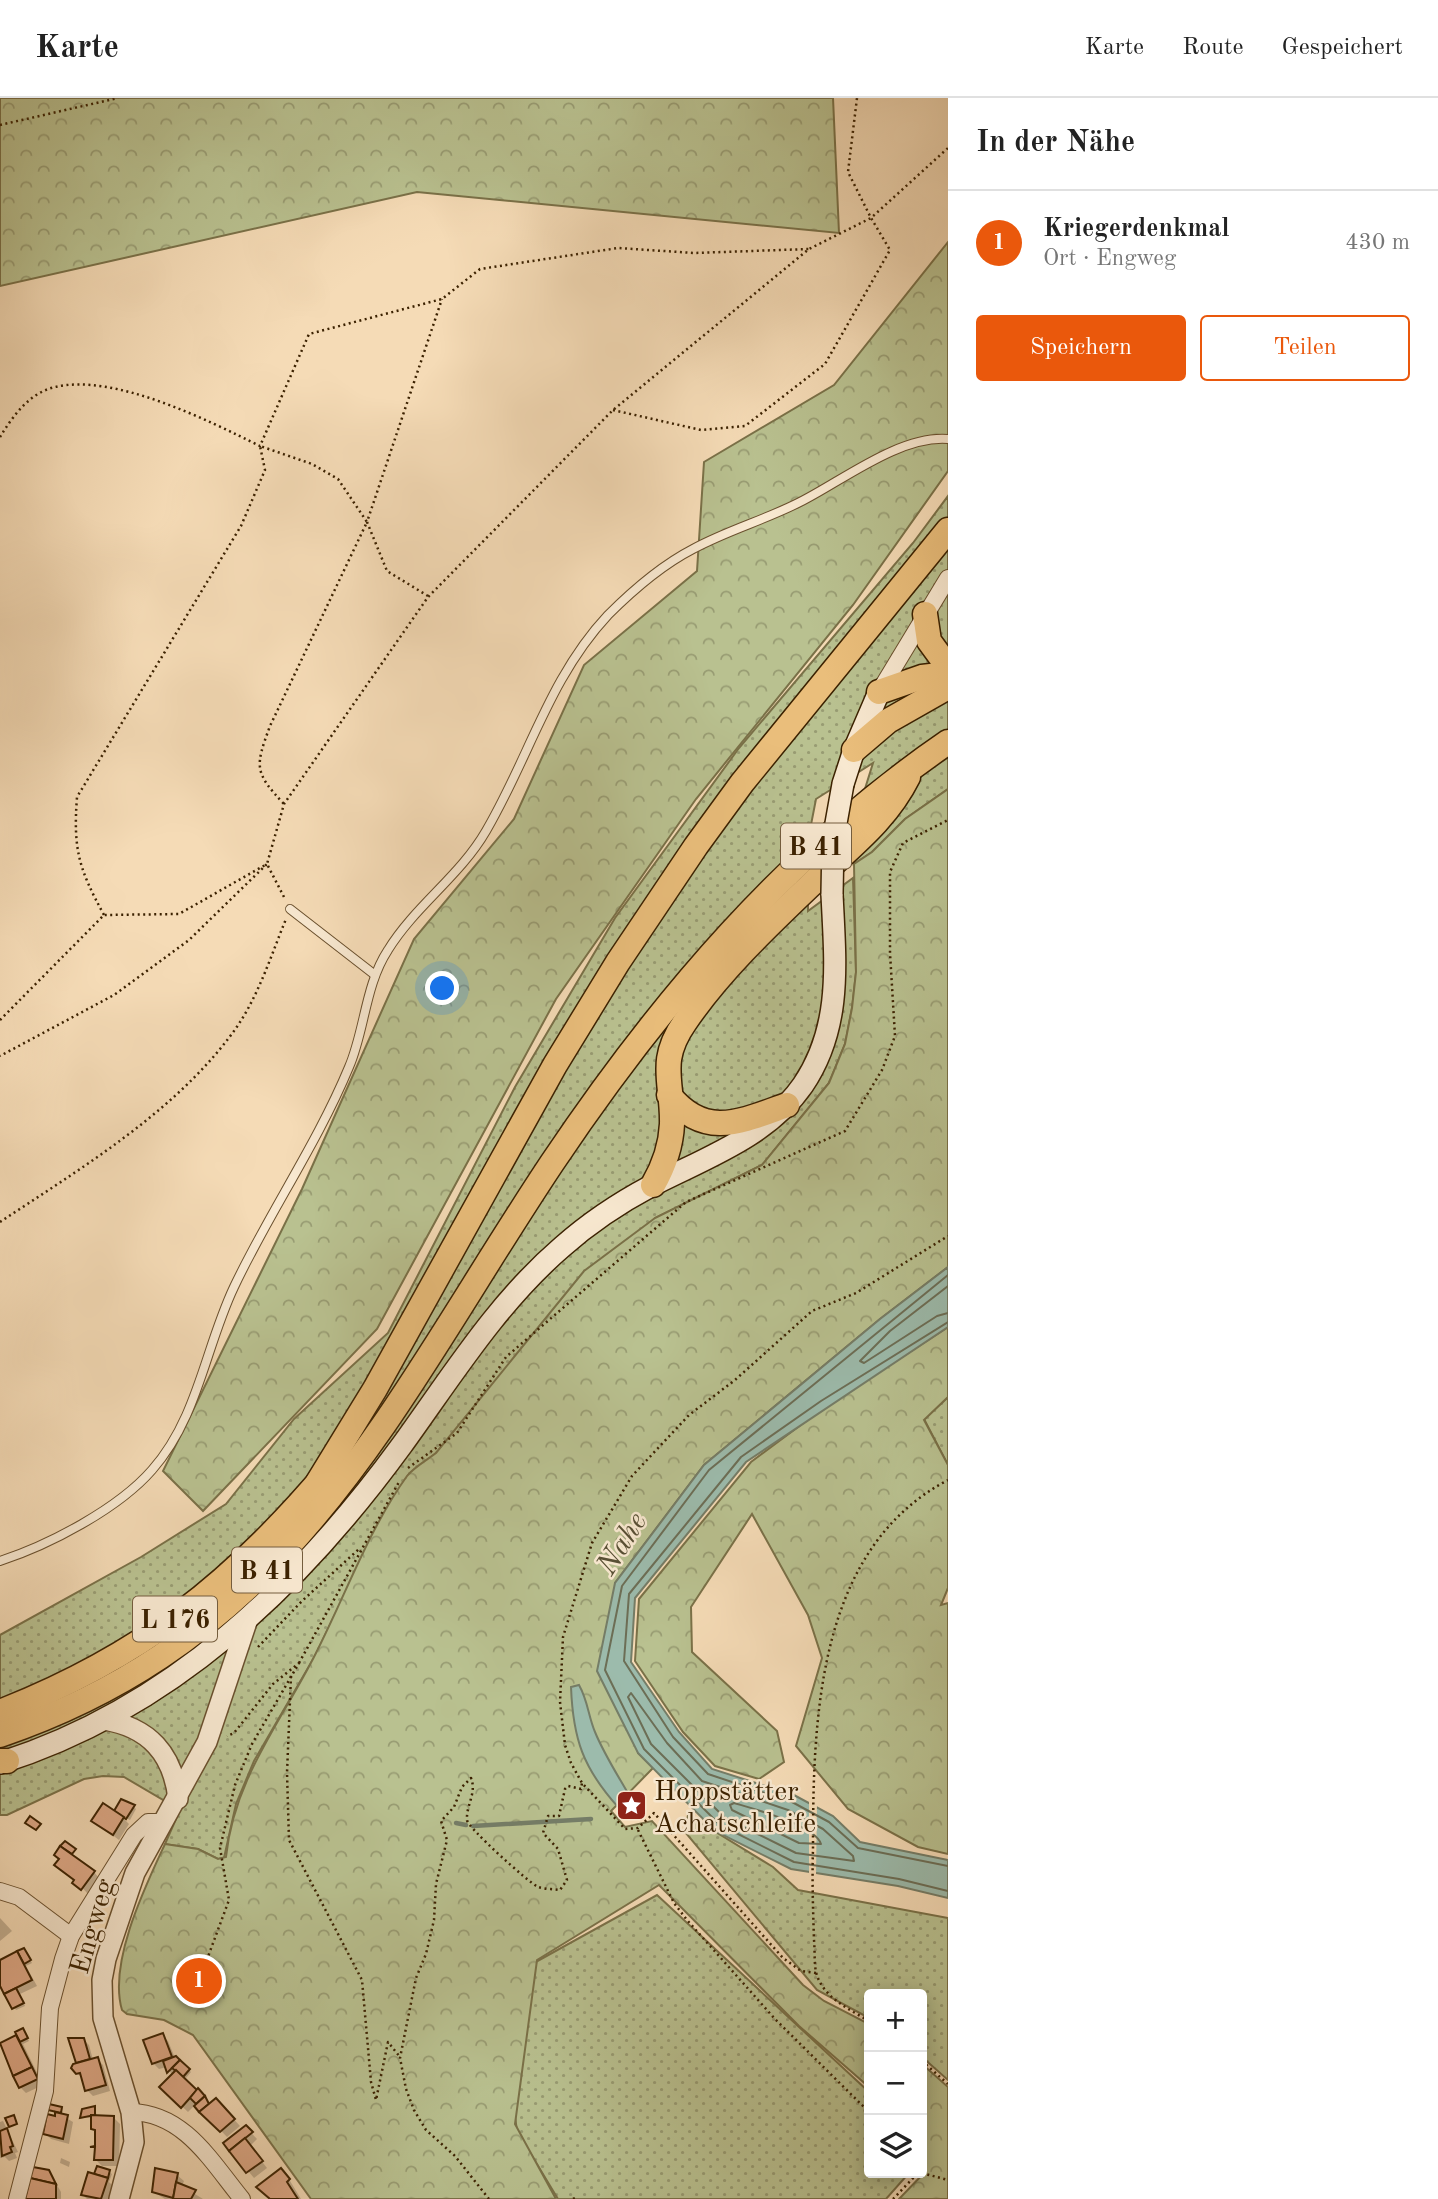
<!DOCTYPE html>
<html lang="de">
<head>
<meta charset="utf-8">
<style>
	:root { --surface:#fff; --page:#f6f6f6; --text:#222; --muted:#767676; --line:#e0e0e0; --accent:#ea580c }
	body { margin:0; font-family:"Old Standard TT",serif; background:var(--page); color:var(--text) }
	.controls { position:absolute; right:21px; bottom:21px; display:grid; overflow:hidden; border-radius:7px; box-shadow:0 4px 18px #0003 }
	.controls button { width:63px; height:63px; display:grid; place-items:center; padding:0; border:0; border-bottom:2px solid var(--line); background:var(--surface); color:var(--text); font:35px sans-serif }
	.you { position:absolute; left:443px; top:891px; width:24px; height:24px; margin:-18px; border:5px solid #fff; border-radius:50%; background:#1a73e8; box-shadow:0 0 0 10px #1a73e833 }
	.badge { display:grid; place-items:center; width:46px; height:46px; border-radius:50%; background:var(--accent); color:#fff; font-size:23px; font-weight:700 }
	.pin { position:absolute; translate:-50% -50%; border:4px solid #fff; box-shadow:0 2px 7px #0006 }
	.list { margin:0; padding:0; list-style:none }
	h2 { display:flex; justify-content:space-between; align-items:center; height:91px; margin:0; padding:0 28px; font-size:30px }
	h2 small { font-size:23px; font-weight:400; color:var(--muted) }
	.list li { display:grid; grid-template-columns:46px 1fr auto; gap:21px; align-items:center; box-sizing:border-box; height:105px; padding:0 28px; border-top:2px solid var(--line) }
	.list b { display:block; font-size:26px; white-space:nowrap }
	.list p { margin:0; font-size:23px; white-space:nowrap; color:var(--muted) }
	.list em { font-size:23px; font-style:normal; color:var(--muted) }
	.actions { display:flex; gap:14px; padding:21px 28px }
	.actions a { flex:1; padding:16px 0; border:2px solid var(--accent); border-radius:7px; text-align:center; font-size:24px; color:var(--accent) }
	.actions .main { background:var(--accent); color:#fff }
	.icon { flex:none; width:38px; height:38px; fill:none; stroke:currentColor; stroke-width:2; stroke-linecap:round; stroke-linejoin:round }
	.map { position:relative; flex:none; width:948px; height:2101px; overflow:hidden }
	header { display:flex; align-items:center; gap:42px; box-sizing:border-box; height:98px; padding:0 35px; background:var(--surface); border-bottom:2px solid var(--line) }
	header strong { font-size:33px }
	nav { display:flex; gap:38px; margin-inline-start:auto; font-size:24px }
	main { display:flex }
	aside { flex:1; background:var(--surface) }
	.map>svg:first-child { display:block }
</style>
</head>
<body>
<header>
<strong>Karte</strong>
<nav><a>Karte</a><a>Route</a><a>Gespeichert</a></nav>
</header>
<main>
<div class="map">
<svg width="948" height="2101" viewBox="0 0 948 2101">
	<defs>
		<pattern id="grass-dots" width="8" height="8" patternUnits="userSpaceOnUse" patternTransform="scale(1.75)"><rect width="8" height="8" fill="#b9c190"/><path d="M2 2h.1M6 6h.1" fill="none" stroke="#989c73" stroke-width="1.8" stroke-linecap="round"/></pattern>
		<pattern id="forest-crowns" width="20" height="18" patternUnits="userSpaceOnUse" patternTransform="scale(1.75)"><rect width="20" height="18" fill="#b9c190"/><path d="M2 6a3 3 0 1 1 6 0M12 15a3 3 0 1 1 6 0" fill="none" stroke="#989c73"/></pattern>
	</defs>
	<rect width="100%" height="100%" fill="#f5dbb6"/>
	<filter id="stains"><feTurbulence type="fractalNoise" baseFrequency=".00286" numOctaves="4"/><feColorMatrix values="0 0 0 0 .2 0 0 0 0 .09 0 0 0 0 .02 0 0 0 .5 -.17"/></filter>
	<radialGradient id="worn" r=".72"><stop offset=".6" stop-color="#630" stop-opacity="0"/><stop offset="1" stop-color="#630" stop-opacity=".3"/></radialGradient>
	<g fill="url(#grass-dots)" stroke="#7a7148" stroke-width="2">
		<polygon points="948,398 948,691 905,721 872,754 854,766 864,694 873,665 816,701 808,742 808,813 853,780 856,874 852,910 845,946 829,985 762,1067 655,1120 436,1355 409,1376 378,1427 315,1558 254,1663 236,1706 224,1760 218,1761 198,1751 165,1746 180,1712 124,1679 103,1678 84,1681 7,1717 0,1717 0,1537 141,1459 226,1406 294,1321 388,1235 515,989 615,820 739,650 913,445"/>
		<polygon points="948,1299 948,1367 924,1321"/>
		<polygon points="688,1717 773,1769 798,1792 948,1820 948,1982 922,1959 922,1896 869,1896 869,1920 817,1892 685,1734"/>
		<polygon points="657,1797 869,1994 869,2075 909,2075 886,2101 558,2101 517,2033 506,1954 523,1871"/>
	</g>
	<g fill="url(#forest-crowns)" stroke="#7a7148" stroke-width="2">
		<polygon points="0,0 833,0 839,135 417,94 0,188"/>
		<polygon points="948,144 948,373 853,507 696,701 556,901 377,1231 203,1413 163,1373 302,1091 414,841 514,721 584,567 697,473 704,364 834,287"/>
		<path d="M948 691V1169L880 1221 704 1367 615 1485 638 1655 653 1670 611 1713 625 1729 652 1723 803 1887 824 1903 869 1926V1989L799 1928 659 1787 537 1862 515 2026 556 2101H311L193 1937 164 1922 127 1916 122 1912C108 1865 145 1789 165 1746L198 1751 218 1761 226 1759C234 1680 282 1623 316 1555 346 1496 369 1431 407 1378 414 1369 427 1362 436 1355L584 1173 655 1120 762 1067 829 985 845 946 852 910 856 874 854 766 872 754 905 721Z"/>
		<polygon points="948,1229 948,1299 924,1322 948,1367 948,1490 941,1507 948,1505 948,1756 918,1749 848,1711 796,1648 822,1560 808,1517 752,1416 691,1509 692,1554 777,1633 784,1664 759,1681 715,1668 683,1634 635,1563 639,1501 751,1364 825,1309"/>
		<polygon points="922,1966 948,1989 948,2101 899,2101 924,2075"/>
	</g>
	<g fill="#9cbbac" stroke="#757d67" stroke-width="2">
		<polygon points="948,1169 948,1229 746,1364 635,1500 631,1564 679,1634 712,1671 794,1697 833,1718 860,1744 948,1762 948,1800 898,1788 791,1771 715,1733 638,1655 597,1573 615,1485 704,1367 880,1221"/>
		<path d="M579 1587C588 1603 588 1617 595 1634 604 1656 617 1676 629 1697L618 1709C583 1670 573 1641 571 1589Z"/>
	</g>
	<polygon fill="#f5dbb6" points="809,1701 817,1705 816,1778 809,1777"/>
	<g fill="#0003">
		<polygon points="134,1709 136,1711 130,1722 120,1717 129,1726 119,1742 94,1723"/>
		<polygon points="94,1774 99,1780 88,1796 76,1783"/>
		<polygon points="0,1820 12,1833 0,1843"/>
		<polygon points="24,1852 32,1865 26,1868 37,1888 20,1896 25,1908 16,1912 0,1884 0,1864"/>
		<polygon points="23,1932 29,1943 23,1946 43,1987 26,1995 20,1989 1,1946"/>
		<polygon points="162,1937 168,1943 175,1960 191,1974 186,1980 180,1975 178,1977 209,2008 216,2002 240,2028 227,2039 196,2006 188,2014 162,1989 173,1978 167,1969 159,1971 153,1965"/>
		<polygon points="83,1941 89,1947 93,1962 97,1961 103,1967 110,1993 93,1998 87,1992 83,1980 74,1973 78,1966 71,1942"/>
		<polygon points="61,2010 63,2018 73,2024 69,2046 51,2041 45,2035 48,2018 60,2018 50,2012"/>
		<polygon points="95,2010 97,2019 114,2020 120,2026 119,2068 102,2068 96,2062 97,2035 93,2031 93,2020 82,2019"/>
		<polygon points="3,2023 18,2054 15,2055 17,2060 9,2063 5,2059 0,2060 0,2024"/>
		<polygon points="246,2029 257,2041 250,2048 267,2070 254,2080 225,2045"/>
		<polygon points="61,2060 70,2064 69,2069 60,2065"/>
		<polygon points="109,2074 112,2076 109,2084 113,2088 109,2101 87,2101 83,2097"/>
		<polygon points="51,2077 61,2094 61,2101 27,2101"/>
		<polygon points="177,2077 184,2083 182,2088 203,2101 165,2101 154,2094"/>
		<polygon points="287,2078 301,2101 269,2101 264,2095"/>
	</g>
	<g fill="none" stroke-linecap="round" stroke-linejoin="round">
		<g stroke="#6c6e56" stroke-width="2">
			<polyline points="948,1177 709,1372 622,1488 605,1572 644,1651 720,1727 794,1764 899,1781 948,1793"/>
			<polyline points="948,1188 890,1233 860,1263 864,1265 937,1218 948,1215"/>
			<polyline points="948,1224 821,1303 741,1359 629,1496 624,1563 673,1639 708,1676 792,1704 829,1724 858,1750 948,1768"/>
			<polygon points="631,1595 667,1645 702,1683 788,1712 823,1731 853,1758 854,1763 796,1755 725,1720 651,1646 628,1599"/>
			<path d="M734 1705C754 1711 815 1727 821 1746L799 1745 732 1712 730 1707Z"/>
		</g>
		<g stroke="#757d67" stroke-width="4.5">
			<polyline points="456,1725 466,1727"/>
			<polyline points="473,1728 591,1721"/>
		</g>
	</g>
	<g fill="#dfa987" stroke="#3b2100" stroke-width="2">
		<polygon points="121,1701 135,1707 126,1721 114,1713"/>
		<polygon points="103,1705 124,1719 113,1737 91,1723"/>
		<polygon points="30,1718 41,1726 36,1732 25,1725"/>
		<polygon points="65,1743 76,1751 72,1756 60,1748"/>
		<polygon points="60,1748 95,1773 81,1792 72,1785 74,1782 54,1767 59,1761 54,1757"/>
		<polygon points="24,1850 31,1862 24,1866 17,1853"/>
		<polygon points="17,1853 32,1882 4,1896 0,1888 0,1862"/>
		<polygon points="16,1890 24,1905 12,1911 4,1896"/>
		<polygon points="23,1930 28,1940 20,1944 15,1934"/>
		<polygon points="163,1935 172,1959 152,1966 143,1942"/>
		<polygon points="16,1937 32,1969 13,1978 0,1945"/>
		<polygon points="68,1940 84,1940 90,1961 76,1965"/>
		<polygon points="176,1958 180,1962 167,1975 163,1963"/>
		<polygon points="98,1959 106,1987 85,1993 80,1975 76,1976 71,1970 73,1966"/>
		<polygon points="180,1962 190,1971 183,1979 172,1970"/>
		<polygon points="32,1969 38,1981 19,1990 13,1978"/>
		<polygon points="176,1972 197,1992 181,2010 159,1989"/>
		<polygon points="198,1990 205,1998 196,2006 190,2000"/>
		<polygon points="205,1998 209,2006 199,2014 194,2008"/>
		<polygon points="216,2000 235,2021 220,2034 199,2014"/>
		<polygon points="49,2006 62,2009 61,2015 48,2012"/>
		<polygon points="95,2008 95,2017 80,2020 82,2011"/>
		<polygon points="55,2014 68,2017 63,2041 43,2036 47,2016 55,2018"/>
		<polygon points="14,2017 17,2026 9,2029 5,2020"/>
		<polygon points="91,2017 114,2018 113,2062 94,2062 95,2049 90,2049 95,2048 95,2032 91,2031"/>
		<polygon points="246,2027 253,2034 229,2053 223,2045"/>
		<polygon points="7,2030 13,2048 10,2049 12,2054 2,2058 0,2033"/>
		<polygon points="245,2040 263,2063 246,2075 229,2053"/>
		<polygon points="97,2068 110,2072 108,2080 94,2076"/>
		<polygon points="33,2069 49,2072 56,2086 30,2080"/>
		<polygon points="155,2070 178,2075 173,2100 152,2094"/>
		<polygon points="281,2070 290,2081 287,2084 298,2101 270,2101 256,2089"/>
		<polygon points="88,2074 108,2080 101,2101 81,2097"/>
		<polygon points="30,2080 56,2086 56,2101 25,2101"/>
		<polygon points="176,2084 196,2092 191,2101 173,2101"/>
	</g>
	<g fill="none" stroke-linecap="round" stroke-linejoin="round">
		<defs>
			<g id="service">
				<polyline points="290,811 375,877"/>
				<path d="M0 1463C49 1447 118 1411 152 1372 198 1320 205 1250 234 1189 269 1115 317 1046 349 969 365 932 365 887 388 852 415 808 460 778 486 733 529 660 549 580 608 517 633 492 662 467 693 451 728 432 765 422 800 404 842 383 900 337 948 341"/>
			</g>
			<g id="minor">
				<polyline points="879,594 948,480"/>
				<polyline points="0,1793 19,1799 71,1838"/>
				<path d="M131 2014C184 2015 211 2063 242 2101"/>
				<polyline points="17,2101 45,1993 50,1910 63,1861 71,1838 134,1737 148,1724 162,1724"/>
			</g>
			<g id="tertiary">
				<path d="M104 1622C149 1629 173 1656 178 1701"/>
				<polyline points="119,2101 134,2044 131,2014 103,1920 102,1882 106,1861 135,1775 207,1644 247,1524"/>
			</g>
			<g id="secondary">
				<polyline points="843,686 854,652 879,594"/>
				<path d="M0 1665C171 1611 299 1488 402 1347 452 1278 497 1205 562 1149 589 1125 619 1105 651 1088 705 1060 767 1039 803 987 843 928 835 863 832 796"/>
			</g>
			<g id="primary">
				<polyline points="925,516 929,543 948,569"/>
				<polyline points="879,594 922,579 948,576"/>
				<polyline points="854,652 888,623 948,589"/>
				<path d="M669 997C705 1042 742 1023 787 1007"/>
				<path d="M653 1087C664 1068 671 1049 672 1026 673 984 657 964 685 924 722 870 773 823 820 778 853 747 887 721 908 679"/>
				<polyline points="318,1384 375,1291 555,967 618,864 696,748 742,685 948,432"/>
				<path d="M0 1614C140 1559 232 1487 328 1373"/>
				<path d="M0 1637C296 1536 392 1305 552 1065 660 904 787 754 948 644"/>
				<polyline points="0,1663 7,1663"/>
			</g>
		</defs>
		<use href="#service" stroke="#6a502e" stroke-width="10"/>
		<use href="#minor" stroke="#6a502e" stroke-width="18"/>
		<use href="#tertiary" stroke="#6a502e" stroke-width="22"/>
		<use href="#secondary" stroke="#3b2100" stroke-width="24"/>
		<use href="#primary" stroke="#3b2100" stroke-width="27"/>
		<g stroke="#3b2100" stroke-width="2.5" stroke-dasharray="2 3.5" stroke-linecap="butt">
			<polyline points="0,27 118,0"/>
			<polyline points="613,312 701,332 745,328 825,266 890,152 871,120 948,50"/>
			<path d="M0 339C13 318 29 295 55 289 114 275 207 322 260 348L309 236 442 201 480 171 618 150 694 155 809 151"/>
			<polyline points="428,498 387,473 367,424 442,201"/>
			<polyline points="284,799 267,766 284,706 428,499 613,312 809,151 871,120 848,74 857,0"/>
			<path d="M104 817C79 771 73 752 77 699L241 428 265 372 260 348 312 366 338 381 367 424 270 628C255 669 254 674 284 706"/>
			<polyline points="0,922 104,817 179,816 267,766 189,842 114,897 0,958"/>
			<path d="M0 1124C80 1071 173 1015 231 937 257 903 270 860 286 821"/>
			<polyline points="408,1370 457,1335 506,1259 686,1104 845,1033 882,972 895,938 890,855 890,774 903,745 948,722"/>
			<polyline points="258,1549 302,1503 359,1451"/>
			<polyline points="299,1565 399,1384"/>
			<polyline points="291,1578 287,1675 289,1742 362,1882 371,1984 376,2002 388,1944 400,1959"/>
			<polyline points="638,1732 674,1805 687,1822 775,1921 869,2014"/>
			<polyline points="816,1875 801,1873 783,1860 654,1715 638,1730 625,1731 582,1685 571,1665 565,1647 560,1604 563,1539 592,1445 632,1378 689,1317 735,1282 812,1213 856,1195 948,1138"/>
			<polyline points="199,1883 229,1802 220,1750 235,1687 252,1646 299,1565 273,1586 234,1635 227,1638"/>
			<path d="M869 1923C849 1911 822 1899 816 1874 814 1864 815 1852 814 1842 813 1811 812 1781 813 1751 813 1620 817 1451 948 1382"/>
			<polyline points="922,1963 948,1986"/>
			<polyline points="922,2075 948,2082"/>
			<path d="M489 2101 455 2058 426 2032 414 2012 406 1991 400 1960 416 1880 426 1856 434 1822 436 1786 447 1742 441 1723 454 1709 462 1689 471 1680C477 1695 466 1707 467 1722 467 1729 528 1784 538 1789 544 1791 553 1791 560 1792L567 1782 558 1751 543 1735 548 1718H559L565 1691 568 1688 581 1691 582 1685"/>
			<polyline points="573,2101 578,2099"/>
			<polyline points="893,2101 918,2075"/>
		</g>
		<use href="#service" stroke="#f8e8d0" stroke-width="8"/>
		<use href="#minor" stroke="#f8e8d0" stroke-width="16"/>
		<use href="#tertiary" stroke="#f8e8d0" stroke-width="19"/>
		<use href="#secondary" stroke="#f8e8d0" stroke-width="21"/>
		<use href="#primary" stroke="#eabe7b" stroke-width="24"/>
		<defs>
			<polyline id="secondary-bridge" points="832,796 833,742 843,686"/>
		</defs>
		<use href="#secondary-bridge" stroke="#3b2100" stroke-width="24" stroke-linecap="butt"/>
		<use href="#secondary-bridge" stroke="#f8e8d0" stroke-width="21"/>
	</g>
	<defs>
		<symbol id="sight-square" viewBox="-11 -11 22 22"><rect x="-9" y="-9" width="18" height="18" rx="4" fill="#8f2418" stroke="#f8e8d0"/><path d="M0-6L1.8-2.2L6-1.7L2.9 1.2L3.7 5.4L0 3.3L-3.7 5.4L-2.9 1.2L-6-1.7L-1.8-2.2Z" fill="#fff"/></symbol>
	</defs>
	<g fill-rule="evenodd">
		<use href="#sight-square" x="614" y="1690" width="35" height="35"/>
	</g>
	<g text-anchor="middle" stroke-width="5" stroke-linejoin="round" paint-order="stroke">
		<g fill="#f8e8d0" stroke="#745d3e" stroke-width="2">
			<rect x="781" y="725.5" width="70" height="45" rx="5"/>
			<rect x="232" y="1449.5" width="70" height="45" rx="5"/>
			<rect x="133" y="1498.5" width="84" height="45" rx="5"/>
		</g>
		<g font-size="26" font-weight="bold" fill="#3b2100">
			<text x="816" y="757">B 41</text>
			<text x="267" y="1481">B 41</text>
			<text x="175" y="1530">L 176</text>
		</g>
		<g font-size="28" fill="#3b2100" stroke="#f8e8d0" text-anchor="start">
			<text x="654" y="1702">Hoppstätter<tspan x="654" dy="32">Achatschleife</tspan></text>
		</g>
		<g font-size="28" fill="#3b2100" stroke="#f8e8d0">
			<text transform="translate(91 1828) rotate(-74)" y="10">Engweg</text>
		</g>
		<g font-size="30" font-style="italic" fill="#584f34" stroke="#f8e8d0">
			<text transform="translate(621 1445) rotate(-58)" y="10">Nahe</text>
		</g>
	</g>
	<rect width="100%" height="100%" filter="url(#stains)"/>
	<rect width="100%" height="100%" fill="url(#worn)"/>
</svg>
<div class="controls">
<button>+</button>
<button>−</button>
<button><svg class="icon" aria-label="layers" viewBox="0 0 24 24"><path d="M12 4l9 5-9 5-9-5zM3 14l9 5 9-5"/></svg></button>
</div>
<div class="you"></div>
<div class="pin badge" style="left:199px;top:1883px">1</div>
</div>
<aside>
<h2>In der Nähe<small></small></h2>
<ul class="list">
<li><span class="badge">1</span><div><b>Kriegerdenkmal</b><p>Ort · Engweg</p></div><em>430 m</em></li>
</ul>
<div class="actions"><a class="main">Speichern</a><a>Teilen</a></div>
</aside>
</main>
</body>
</html>
